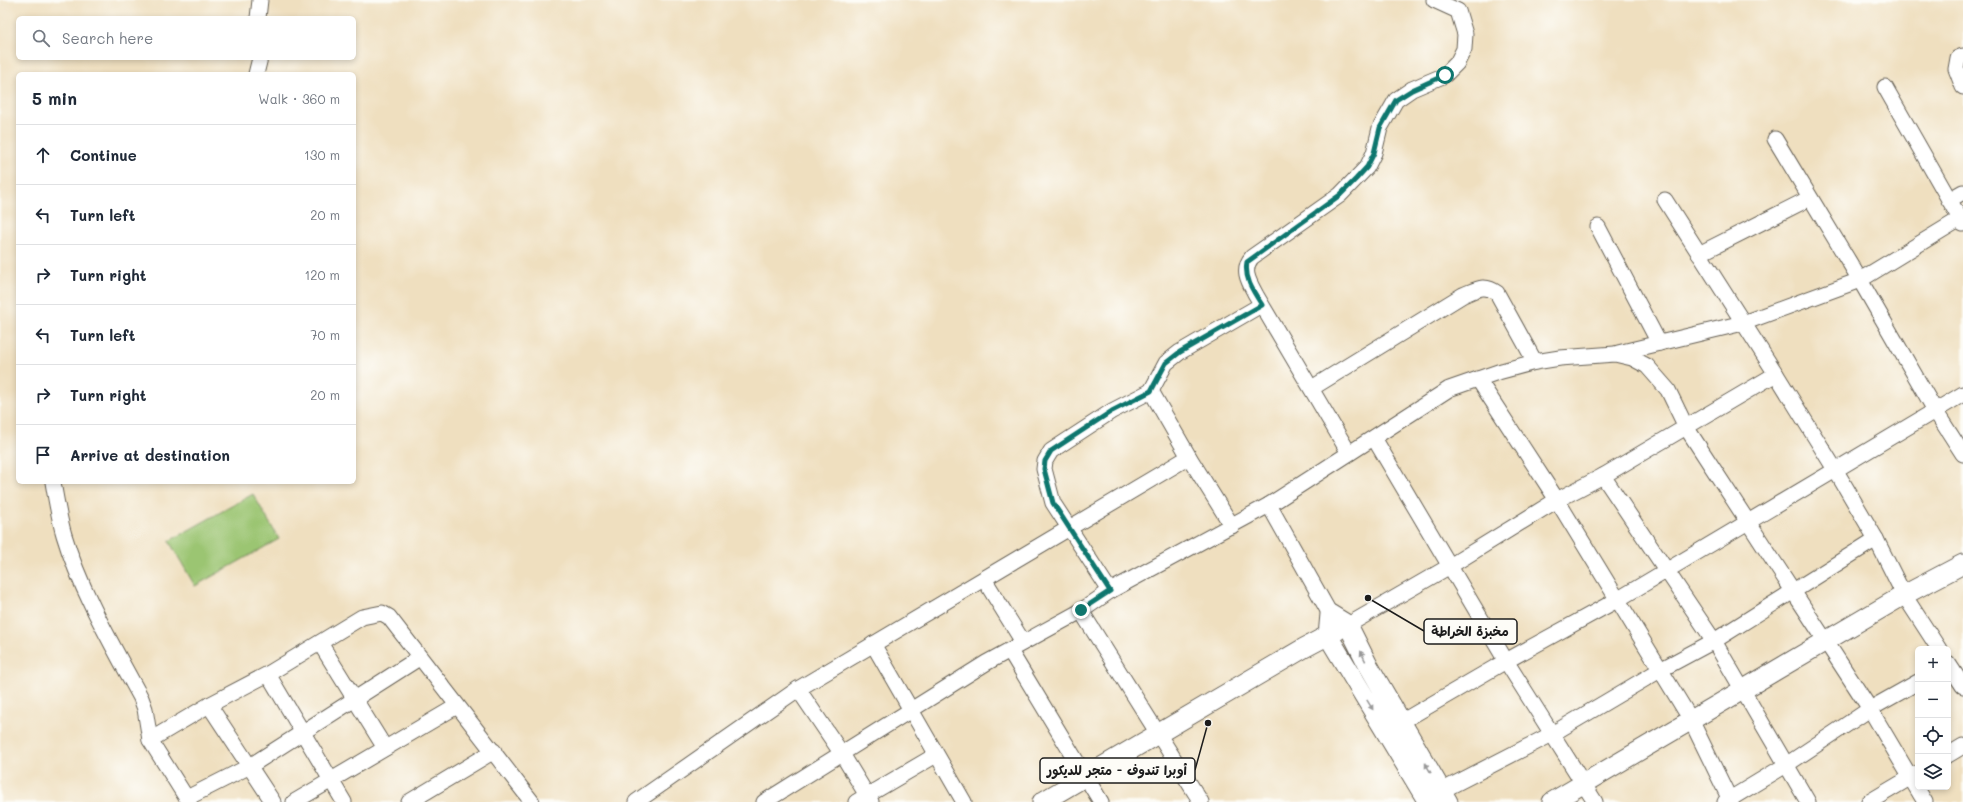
<!DOCTYPE html>
<html lang="en">
<head>
<meta charset="utf-8">
<style>
	:root { --surface:#fff; --page:#f2f2f3; --text:#1f2937; --muted:#747a83; --line:#e0e1e3 }
	body { margin:0; font-family:Mali,"Playpen Sans Arabic",sans-serif; background:var(--page); color:var(--text) }
	.controls { position:absolute; right:12px; bottom:12px; display:grid; overflow:hidden; border-radius:6px; box-shadow:0 2px 6px #0003 }
	.controls button { width:36px; height:36px; display:grid; place-items:center; padding:0; border:0; border-bottom:1px solid var(--line); background:var(--surface); color:var(--text); font:20px sans-serif }
	.stop { position:absolute; width:12px; height:12px; margin:-9px; border:3px solid #0f766e; border-radius:50%; background:#fff }
	.stop.end { background:#0f766e; border-color:#fff; box-shadow:0 1px 4px #0008 }
	.list { margin:0; padding:0; list-style:none }
	h2 { display:flex; justify-content:space-between; align-items:center; height:52px; margin:0; padding:0 16px; font-size:17px }
	h2 small { font-size:13px; font-weight:400; color:var(--muted) }
	.list li { display:grid; grid-template-columns:26px 1fr auto; gap:12px; align-items:center; box-sizing:border-box; height:60px; padding:0 16px; border-top:1px solid var(--line) }
	.list b { display:block; font-size:15px; white-space:nowrap }
	.list em { font-size:13px; font-style:normal; color:var(--muted) }
	.icon { flex:none; width:22px; height:22px; fill:none; stroke:currentColor; stroke-width:2; stroke-linecap:round; stroke-linejoin:round }
	.map { position:relative; flex:none; width:1963px; height:802px; overflow:hidden }
	.search { position:absolute; background:var(--surface); box-shadow:0 2px 6px #0003; left:16px; top:16px; width:340px; height:44px; display:flex; align-items:center; gap:10px; box-sizing:border-box; padding:0 14px; border-radius:6px; color:var(--muted); font-size:15px }
	.panel { position:absolute; background:var(--surface); box-shadow:0 2px 6px #0003; left:16px; top:72px; width:340px; height:412px; border-radius:6px }
	.map>svg:first-child { display:block }
</style>
</head>
<body>
<div class="map">
<svg width="1963" height="802" viewBox="0 0 1963 802">
	<rect width="100%" height="100%" fill="#fdfcf7"/>
	<filter id="ink" filterUnits="userSpaceOnUse"><feTurbulence type="fractalNoise" baseFrequency=".025" numOctaves="2"/><feDisplacementMap in="SourceGraphic" scale="8" xChannelSelector="R" yChannelSelector="G"/><feConvolveMatrix kernelMatrix="1 2 1 2 8 2 1 2 1" color-interpolation-filters="sRGB"/></filter>
	<filter id="wash" filterUnits="userSpaceOnUse"><feTurbulence type="fractalNoise" baseFrequency=".012" numOctaves="4" result="noise"/><feDisplacementMap in="SourceGraphic" scale="16" xChannelSelector="R" yChannelSelector="G"/><feGaussianBlur stdDeviation="0.9" result="paint"/><feColorMatrix in="noise" values="0 0 0 0 0 0 0 0 0 0 0 0 0 0 0 0 0 1.4 0 .05"/><feComposite in="paint" operator="in"/></filter>
	<g filter="url(#wash)">
		<rect width="100%" height="100%" fill="#efdfbf"/>
		<polygon fill="#9bc572" stroke="#5c7047" points="253,494 279,539 195,586 169,541"/>
	</g>
	<g filter="url(#ink)">
		<g fill="none" stroke-linecap="round" stroke-linejoin="round">
			<defs>
				<g id="minor">
					<polyline points="258,18 260,0"/>
					<polyline points="1963,56 1958,58 1956,69 1963,87"/>
					<polyline points="256,74 260,58"/>
					<polyline points="1885,87 1963,224"/>
					<polyline points="1775,139 1860,280 1936,412 1963,454"/>
					<polyline points="1665,200 1776,374 1836,471 1876,539 1904,595 1939,649"/>
					<polyline points="1949,200 1963,192"/>
					<polyline points="1598,227 1659,343"/>
					<polyline points="1699,254 1810,198"/>
					<polyline points="1618,353 1743,323 1860,280 1960,219"/>
					<polyline points="1478,379 1557,500 1691,720 1731,802"/>
					<path d="M1312 388 1463 295C1476 290 1484 283 1497 293L1535 362"/>
					<polyline points="1151,391 1166,363 1180,352 1261,305"/>
					<polyline points="1374,438 1506,661 1595,802"/>
					<path d="M1349 453 1256 295C1249 282 1241 270 1252 257L1340 195 1367 167 1374 153 1380 128 1396 100 1412 89 1445 75 1457 63 1464 49 1465 34 1458 11 1434 0"/>
					<polyline points="1603,476 1714,641 1808,802"/>
					<path d="M53 482C56 500 59 518 64 535 81 592 113 646 141 698L145 709 150 740 189 802"/>
					<polyline points="1269,505 1330,614"/>
					<polyline points="984,579 1023,642"/>
					<polyline points="1110,591 1053,503 1044,469 1045,461 1051,451 1112,411 1151,391 1189,457"/>
					<polyline points="1081,611 1201,802"/>
					<polyline points="1348,625 1450,566 1557,500 1603,476 1776,374"/>
					<polyline points="320,643 385,748"/>
					<polyline points="873,644 964,802"/>
					<polyline points="1010,651 1101,802"/>
					<polyline points="1948,663 1963,686"/>
					<polyline points="268,674 344,802"/>
					<polyline points="798,689 842,754 871,802"/>
					<polyline points="209,705 273,802"/>
					<polyline points="1401,722 1506,661 1617,600 1963,394"/>
					<polyline points="150,740 209,705 268,674 362,617 382,613 389,617 532,802"/>
					<polyline points="1948,755 1963,746"/>
					<polyline points="1441,791 1552,734 1660,670 1714,641 1876,539"/>
					<polyline points="187,798 250,766 419,658"/>
					<polyline points="294,802 457,706"/>
					<polyline points="409,802 494,751"/>
					<polyline points="636,802 798,689 1189,457 1232,526"/>
					<polyline points="764,802 986,663 1081,611 1110,591 1269,505 1449,389 1498,372 1535,362 1560,358 1615,354 1632,358 1647,366 1668,390 1686,427 1870,709 1925,802"/>
					<polyline points="856,802 936,755"/>
					<polyline points="1725,802 1786,765 1870,709 1918,682"/>
					<polyline points="1869,802 1918,773"/>
				</g>
				<g id="tertiary">
					<polyline points="1042,802 1304,648 1338,630"/>
					<polyline points="1428,802 1328,636 1330,614 1348,625 1367,663 1448,802"/>
					<polyline points="1552,802 1904,595 1963,564"/>
				</g>
			</defs>
			<use href="#minor" stroke="#666055" stroke-width="17"/>
			<use href="#tertiary" stroke="#666055" stroke-width="21"/>
			<use href="#minor" stroke="#fff" stroke-width="15"/>
			<use href="#tertiary" stroke="#fff" stroke-width="19"/>
		</g>
		<defs><path id="oneway-solid" d="M-6-.8H1V-3.2L6.5 0L1 3.2V.8H-6Z"/></defs>
		<g fill="#999">
			<use href="#oneway-solid" transform="translate(1363 656) rotate(-116)"/>
			<use href="#oneway-solid" transform="translate(1370 705) rotate(58)"/>
			<use href="#oneway-solid" transform="translate(1428 768) rotate(-120)"/>
		</g>
	</g>
	<g fill="none" stroke-linecap="round" stroke-linejoin="round" filter="url(#ink)">
		<path stroke="#0f766e" stroke-width="5" d="M1081 610 1110 591 1053 503 1044 469 1045 461 1051 451 1112 411 1151 391 1166 363 1180 352 1262 305C1253 291 1244 278 1247 262L1340 195 1356 179 1367 167 1374 153 1380 128 1396 100 1412 90 1445 75"/>
	</g>
	<path fill="none" stroke="#1c1c1c" stroke-width="1.5" d="M1368 598L1424 631M1208 723L1195 770"/>
	<g fill="#1c1c1c" stroke="#fdfcf7" stroke-width="1.5">
		<circle cx="1368" cy="598" r="4"/>
		<circle cx="1208" cy="723" r="4"/>
	</g>
	<g fill="#fdfcf7" stroke="#1c1c1c" stroke-width="1.5">
		<rect x="1424" y="619" width="93" height="25" rx="4"/>
		<rect x="1040" y="758" width="155" height="25" rx="4"/>
	</g>
	<g font-size="13" text-anchor="middle" font-weight="bold" fill="#1c1c1c">
		<text x="1470" y="636">مخبزة الخراطة</text>
		<text x="1117" y="775">أوبرا تندوف - متجر للديكور</text>
	</g>
</svg>
<div class="controls">
<button>+</button>
<button>−</button>
<button><svg class="icon" aria-label="locate" viewBox="0 0 24 24"><circle cx="12" cy="12" r="6"/><path d="M12 2v4M12 18v4M2 12h4M18 12h4"/></svg></button>
<button><svg class="icon" aria-label="layers" viewBox="0 0 24 24"><path d="M12 4l9 5-9 5-9-5zM3 14l9 5 9-5"/></svg></button>
</div>
<div class="stop" style="left:1445px;top:75px"></div>
<div class="stop end" style="left:1081px;top:610px"></div>
<div class="search"><svg class="icon" aria-label="search" viewBox="0 0 24 24"><circle cx="10" cy="10" r="6"/><path d="M15 15l6 6"/></svg>Search here</div>
<section class="panel">
<h2>5 min<small>Walk · 360 m</small></h2>
<ul class="list">
<li><svg class="icon" aria-label="ahead" viewBox="0 0 24 24"><path d="M12 20V5M6 11l6-6 6 6"/></svg><div><b>Continue</b></div><em>130 m</em></li>
<li><svg class="icon" aria-label="left" viewBox="0 0 24 24"><path d="M17 20v-9H6M10 6l-5 5 5 5"/></svg><div><b>Turn left</b></div><em>20 m</em></li>
<li><svg class="icon" aria-label="right" viewBox="0 0 24 24"><path d="M7 20v-9h11M14 6l5 5-5 5"/></svg><div><b>Turn right</b></div><em>120 m</em></li>
<li><svg class="icon" aria-label="left" viewBox="0 0 24 24"><path d="M17 20v-9H6M10 6l-5 5 5 5"/></svg><div><b>Turn left</b></div><em>70 m</em></li>
<li><svg class="icon" aria-label="right" viewBox="0 0 24 24"><path d="M7 20v-9h11M14 6l5 5-5 5"/></svg><div><b>Turn right</b></div><em>20 m</em></li>
<li><svg class="icon" aria-label="arrive" viewBox="0 0 24 24"><path d="M6 21V4h12l-3 4 3 4H6"/></svg><div><b>Arrive at destination</b></div></li>
</ul>
</section>
</div>
</body>
</html>
